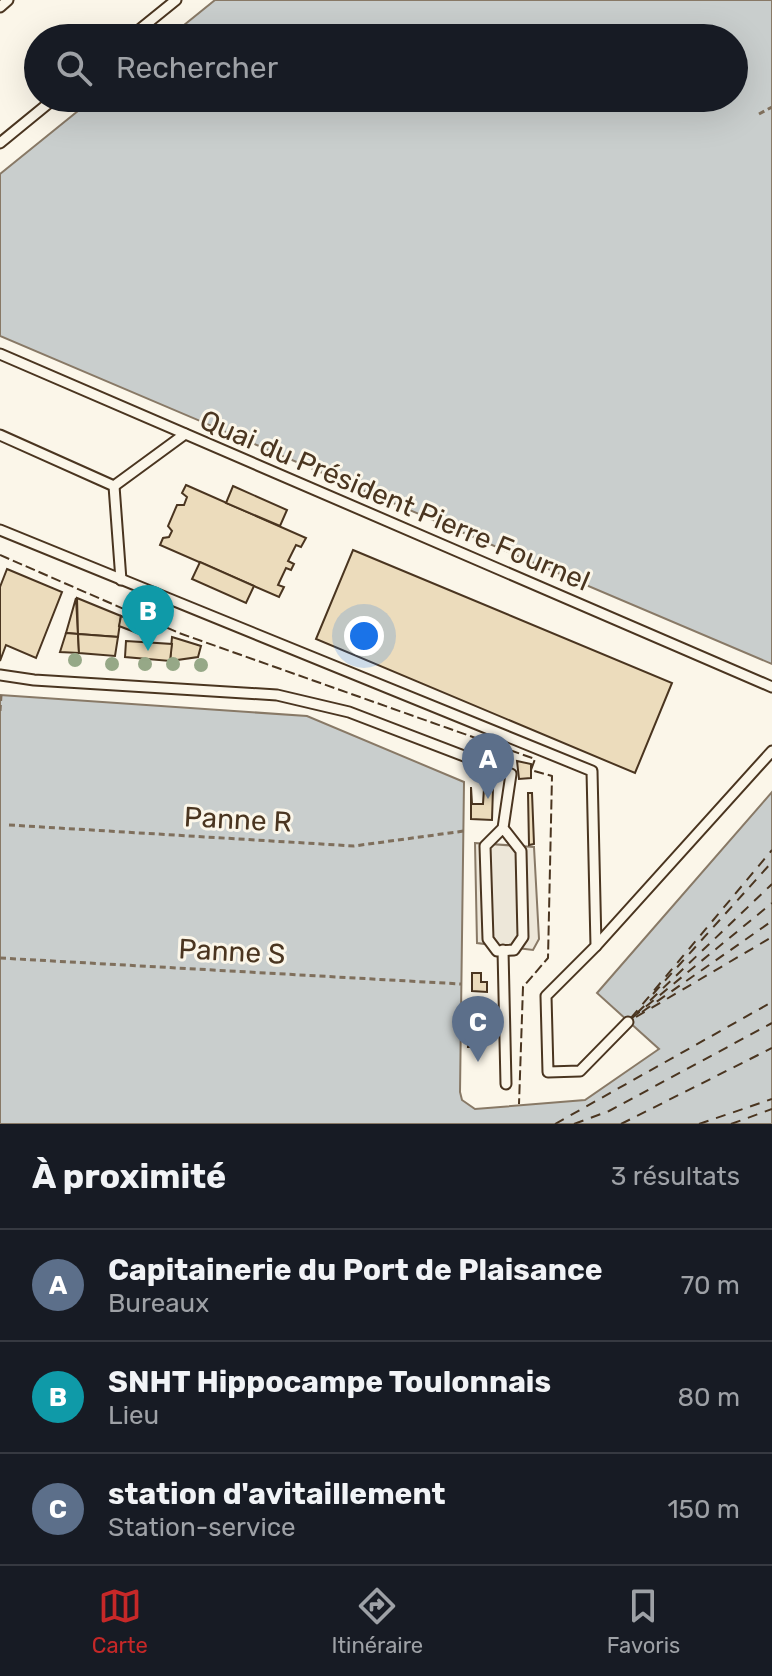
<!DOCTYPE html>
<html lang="fr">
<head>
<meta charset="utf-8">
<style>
	:root { --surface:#171b24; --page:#242831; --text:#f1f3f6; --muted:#9ea1a6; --line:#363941; --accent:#c62828 }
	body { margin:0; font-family:Rubik,sans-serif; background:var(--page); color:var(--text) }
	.you { position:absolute; left:364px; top:636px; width:28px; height:28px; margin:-20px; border:6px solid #fff; border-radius:50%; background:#1a73e8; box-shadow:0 0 0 12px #1a73e833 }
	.badge { display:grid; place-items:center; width:52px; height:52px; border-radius:50%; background:var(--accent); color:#fff; font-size:26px; font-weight:700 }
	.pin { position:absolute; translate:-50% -66px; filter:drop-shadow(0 2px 4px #0008) }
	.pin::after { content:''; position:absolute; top:42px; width:28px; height:24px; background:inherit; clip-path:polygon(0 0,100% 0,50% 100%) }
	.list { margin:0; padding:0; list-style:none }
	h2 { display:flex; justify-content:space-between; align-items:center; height:104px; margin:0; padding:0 32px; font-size:34px }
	h2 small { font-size:26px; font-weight:400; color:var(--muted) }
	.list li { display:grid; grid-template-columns:52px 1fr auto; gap:24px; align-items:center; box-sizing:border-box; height:112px; padding:0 32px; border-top:2px solid var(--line) }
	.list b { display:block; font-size:30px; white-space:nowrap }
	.list p { margin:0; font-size:26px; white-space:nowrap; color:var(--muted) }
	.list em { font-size:26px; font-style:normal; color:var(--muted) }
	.icon { flex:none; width:44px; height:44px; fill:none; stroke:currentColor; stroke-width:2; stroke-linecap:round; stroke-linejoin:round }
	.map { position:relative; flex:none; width:772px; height:1124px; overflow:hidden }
	.search { position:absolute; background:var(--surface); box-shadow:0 8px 32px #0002; left:24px; right:24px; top:24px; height:88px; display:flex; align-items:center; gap:20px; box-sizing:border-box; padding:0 28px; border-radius:44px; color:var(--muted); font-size:30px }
	.sheet { height:440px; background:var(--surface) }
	nav { display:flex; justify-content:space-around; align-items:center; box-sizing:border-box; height:112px; border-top:2px solid var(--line); background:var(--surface); font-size:22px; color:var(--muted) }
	nav a { display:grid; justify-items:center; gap:4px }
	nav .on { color:var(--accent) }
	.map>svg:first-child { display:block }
</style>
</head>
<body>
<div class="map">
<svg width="772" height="1124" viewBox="0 0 772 1124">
	<rect width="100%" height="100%" fill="#fbf6e9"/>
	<polygon fill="#ede7d9" stroke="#887966" stroke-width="2" points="475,843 534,847 539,939 533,950 477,943"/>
	<g fill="#c9cecd" stroke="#887966" stroke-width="2">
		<polygon points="215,0 772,0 772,664 0,336 0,174 94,98 734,98 734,38 168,38"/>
		<polygon points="0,695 307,716 464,782 460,1092 462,1100 475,1109 585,1100 659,1049 597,993 772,792 772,1124 0,1124"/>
	</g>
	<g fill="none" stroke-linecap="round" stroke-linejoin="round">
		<g stroke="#4a3520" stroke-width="2" stroke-dasharray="10 8" stroke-linecap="butt">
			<polyline points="653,994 772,862"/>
			<polyline points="642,1012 772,921"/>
			<polyline points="637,1013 772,884"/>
			<polyline points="636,1017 772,937"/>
			<polyline points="631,1018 772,850"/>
			<polyline points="632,1018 772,903"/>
			<polyline points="555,1124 772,1002"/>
			<polyline points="574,1124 609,1111 772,1023"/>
			<polyline points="621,1124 772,1048"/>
			<polyline points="699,1124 772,1099"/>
			<polyline points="731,1124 772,1109"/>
		</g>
	</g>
	<g fill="#ecdcbc" stroke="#4a3520" stroke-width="2">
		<polygon points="186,485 306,538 301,547 296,545 288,561 294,564 291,570 286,568 278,585 284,587 279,597 160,545 163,538 169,537 172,531 168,526 177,505 184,505 187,497 182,493"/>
		<polygon points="233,486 287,510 280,526 226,503"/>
		<polygon points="353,550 672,683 635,773 316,639"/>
		<polygon points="200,562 254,586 246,603 192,579"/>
		<polygon points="7,569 62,592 36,658 6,645 0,661 0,587"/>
		<polygon points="76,598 78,634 66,633"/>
		<polygon points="77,598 121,616 118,637 78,634"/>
		<polygon points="121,616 148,627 145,636 119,626"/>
		<polygon points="66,633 78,634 79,653 60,652"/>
		<polygon points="78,634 118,637 115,656 79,653"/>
		<polygon points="172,637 201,646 198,657 170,661"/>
		<polygon points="126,641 172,644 170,661 125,657"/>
		<polygon points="517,761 531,764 531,778 519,779"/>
		<polygon points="471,787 472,804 483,804 484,788 493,788 492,820 471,819"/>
		<polygon points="528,793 532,793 534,844 529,845"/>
		<polygon points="472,973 481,973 481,982 487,982 487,992 472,991"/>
		<polygon points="469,1028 479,1028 478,1047 468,1047"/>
	</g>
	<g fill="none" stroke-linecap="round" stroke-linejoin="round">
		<defs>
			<g id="lane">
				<polyline points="0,7 8,0"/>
				<polyline points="129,38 176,0"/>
				<polyline points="0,143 55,98"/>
				<polyline points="0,354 772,687"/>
				<polyline points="0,435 114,486 121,580"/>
				<polyline points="114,486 185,434"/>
				<polyline points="0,530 592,771 596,946 546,996 548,1072 580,1071 628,1022"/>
				<polyline points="0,675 34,680 277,695 349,712 511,774 503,828 485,846 488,939 497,951 514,950 523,937 521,851 503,828"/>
				<polyline points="596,946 772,751"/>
				<polyline points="503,950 506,1084"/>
			</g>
		</defs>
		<use href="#lane" stroke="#4a3520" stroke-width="13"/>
		<g stroke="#7f6f5c" stroke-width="3" stroke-dasharray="6 4" stroke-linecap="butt">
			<polyline points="759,114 772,107"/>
			<polyline points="0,711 1,695"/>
			<polyline points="9,825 354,846 464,831"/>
			<polyline points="0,958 461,984"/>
		</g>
		<use href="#lane" stroke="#fbf6e9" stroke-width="9"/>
		<polyline stroke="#4a3520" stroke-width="2" stroke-dasharray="10 4" stroke-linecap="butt" points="0,555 179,633 535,759 531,770 552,776 548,958 523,987 519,1104"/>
	</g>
	<g fill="#96a887">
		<circle cx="75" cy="660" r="7"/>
		<circle cx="112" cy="664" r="7"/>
		<circle cx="145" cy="664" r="7"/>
		<circle cx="173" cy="664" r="7"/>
		<circle cx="201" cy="665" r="7"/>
	</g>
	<g text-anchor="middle" stroke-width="6" stroke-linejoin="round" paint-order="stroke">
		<g font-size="28" fill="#4a3520" stroke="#fbf6e9">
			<text transform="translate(395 500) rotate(23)" y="10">Quai du Président Pierre Fournel</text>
			<text transform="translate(238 819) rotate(3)" y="10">Panne R</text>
			<text transform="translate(232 951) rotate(3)" y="10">Panne S</text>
		</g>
	</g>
</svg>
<div class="you"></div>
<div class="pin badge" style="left:488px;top:799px;background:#5c6f8a">A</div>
<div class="pin badge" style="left:148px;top:651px;background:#0f9aa8">B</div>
<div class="pin badge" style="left:478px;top:1062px;background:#5c6f8a">C</div>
<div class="search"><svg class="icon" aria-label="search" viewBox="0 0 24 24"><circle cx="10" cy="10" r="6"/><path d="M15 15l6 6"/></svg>Rechercher</div>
</div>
<section class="sheet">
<h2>À proximité<small>3 résultats</small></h2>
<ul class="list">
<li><span class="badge" style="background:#5c6f8a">A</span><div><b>Capitainerie du Port de Plaisance</b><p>Bureaux</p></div><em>70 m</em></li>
<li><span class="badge" style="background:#0f9aa8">B</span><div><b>SNHT Hippocampe Toulonnais</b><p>Lieu</p></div><em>80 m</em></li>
<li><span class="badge" style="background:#5c6f8a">C</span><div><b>station d'avitaillement</b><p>Station-service</p></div><em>150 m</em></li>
</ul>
</section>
<nav>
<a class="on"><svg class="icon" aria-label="map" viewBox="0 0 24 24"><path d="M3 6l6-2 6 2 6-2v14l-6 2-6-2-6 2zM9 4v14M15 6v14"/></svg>Carte</a>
<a><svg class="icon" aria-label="directions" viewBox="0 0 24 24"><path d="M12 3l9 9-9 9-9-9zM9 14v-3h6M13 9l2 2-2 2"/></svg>Itinéraire</a>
<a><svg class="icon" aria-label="saved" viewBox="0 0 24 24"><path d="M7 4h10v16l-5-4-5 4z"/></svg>Favoris</a>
</nav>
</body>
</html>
